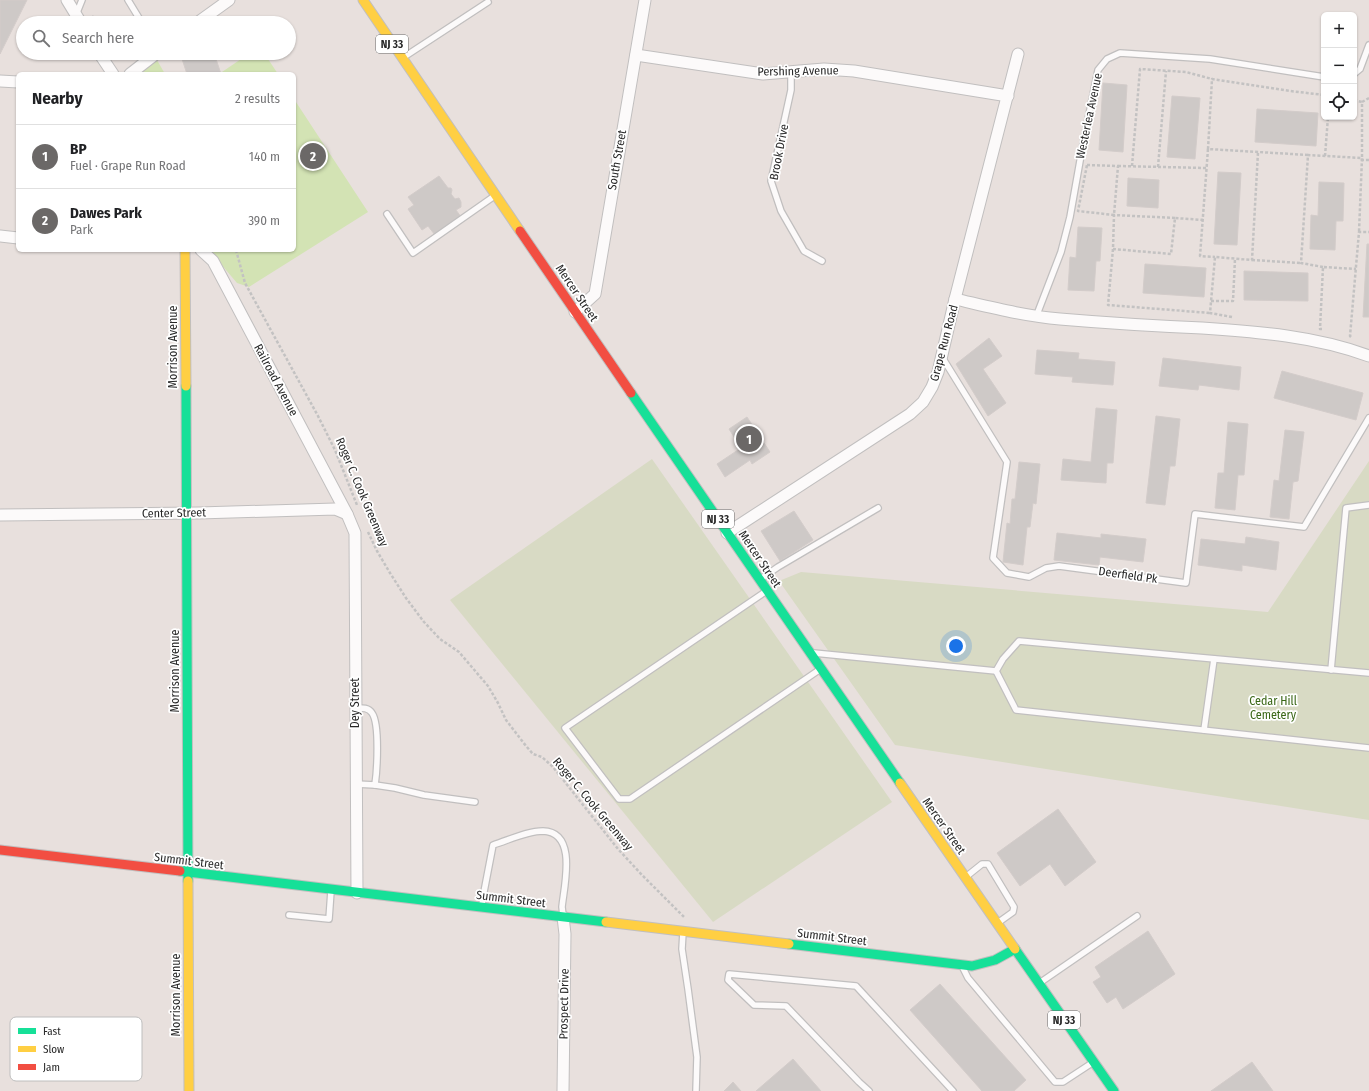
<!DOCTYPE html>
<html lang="en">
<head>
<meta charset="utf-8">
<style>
	:root { --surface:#fff; --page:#f2f2f2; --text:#202124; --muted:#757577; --line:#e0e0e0; --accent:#6b6867 }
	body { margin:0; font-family:"Fira Sans Condensed",sans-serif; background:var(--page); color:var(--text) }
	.controls { position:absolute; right:12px; top:12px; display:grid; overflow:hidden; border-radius:6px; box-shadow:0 1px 3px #0004 }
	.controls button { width:36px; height:36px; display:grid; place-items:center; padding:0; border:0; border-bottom:1px solid var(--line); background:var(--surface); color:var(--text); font:20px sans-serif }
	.you { position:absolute; left:956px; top:646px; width:14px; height:14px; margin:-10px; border:3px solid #fff; border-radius:50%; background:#1a73e8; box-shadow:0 0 0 6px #1a73e833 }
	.badge { display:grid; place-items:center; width:26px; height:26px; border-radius:50%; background:var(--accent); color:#fff; font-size:13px; font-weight:700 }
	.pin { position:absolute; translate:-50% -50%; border:2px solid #fff; box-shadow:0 1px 4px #0006 }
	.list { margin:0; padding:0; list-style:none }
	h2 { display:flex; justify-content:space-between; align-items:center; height:52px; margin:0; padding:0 16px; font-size:17px }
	h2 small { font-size:13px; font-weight:400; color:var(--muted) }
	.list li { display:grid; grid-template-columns:26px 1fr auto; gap:12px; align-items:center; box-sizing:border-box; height:64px; padding:0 16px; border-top:1px solid var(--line) }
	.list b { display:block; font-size:15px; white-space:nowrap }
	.list p { margin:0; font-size:13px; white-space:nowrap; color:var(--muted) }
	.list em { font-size:13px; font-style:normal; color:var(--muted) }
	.icon { flex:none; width:22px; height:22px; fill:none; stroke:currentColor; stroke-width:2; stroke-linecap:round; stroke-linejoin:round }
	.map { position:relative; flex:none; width:1369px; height:1091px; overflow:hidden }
	.search { position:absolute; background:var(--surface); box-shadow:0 1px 3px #0004; left:16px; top:16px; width:280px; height:44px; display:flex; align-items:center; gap:10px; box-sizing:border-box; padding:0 14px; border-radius:22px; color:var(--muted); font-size:15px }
	.panel { position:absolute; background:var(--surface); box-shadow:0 1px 3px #0004; left:16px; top:72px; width:280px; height:180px; border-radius:6px }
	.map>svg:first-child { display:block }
</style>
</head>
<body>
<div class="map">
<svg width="1369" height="1091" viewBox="0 0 1369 1091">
	<rect width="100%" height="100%" fill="#e8e0dd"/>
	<g fill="#d3e3b4">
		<polygon points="250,53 264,53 278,74 219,74"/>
		<polygon points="157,60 165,74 139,74"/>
		<polygon points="294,99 368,212 249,287 237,283 209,250 294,250"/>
	</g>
	<g fill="#d8dac4">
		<polygon points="652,459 892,802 713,922 450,600"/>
		<polygon points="1369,461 1369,820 895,745 779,581 801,572 1268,612"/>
	</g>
	<g fill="#cec9c7" stroke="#d3ccca">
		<polygon points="0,0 27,0 0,54"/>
		<polygon points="199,53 214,53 221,74 187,74 182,59"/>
		<polygon points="1103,83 1127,85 1123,152 1099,150"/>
		<polygon points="1172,96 1200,98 1195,159 1167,157"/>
		<polygon points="1257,109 1318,113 1316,146 1255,142"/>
		<polygon points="1218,172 1241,173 1237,245 1214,244"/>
		<polygon points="439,176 448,188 451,188 452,190 451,194 455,199 459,198 461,202 461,207 456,210 461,217 435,235 428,226 422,230 408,209 414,205 408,197"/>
		<polygon points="1128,178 1159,180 1158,208 1127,206"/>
		<polygon points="1319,182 1344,183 1343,221 1336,221 1335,250 1310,249 1311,215 1318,216"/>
		<polygon points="1078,227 1102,228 1100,261 1096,261 1094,291 1068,290 1070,257 1076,258"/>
		<polygon points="1367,244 1369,244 1369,317 1363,317"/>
		<polygon points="1145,264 1206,268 1204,297 1143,293"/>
		<polygon points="1244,271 1308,273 1308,301 1244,300"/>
		<polygon points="989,338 1002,356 983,369 1006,403 988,416 956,364"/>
		<polygon points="1037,350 1079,353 1078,359 1115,362 1113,385 1072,382 1073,377 1035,374"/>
		<polygon points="1163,358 1241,367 1239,390 1199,385 1198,390 1159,386"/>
		<polygon points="1282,371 1363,393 1356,420 1274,398"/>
		<polygon points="1096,408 1117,410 1113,463 1107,463 1106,483 1061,480 1063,459 1091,462"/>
		<polygon points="1156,416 1180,419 1175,466 1170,466 1165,505 1146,503"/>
		<polygon points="747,417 770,452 752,464 750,460 725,477 717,464 741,448 729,429"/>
		<polygon points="1228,422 1248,424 1244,475 1238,475 1235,510 1215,508 1218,473 1224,473"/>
		<polygon points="1285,430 1304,432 1298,481 1293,482 1289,519 1270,517 1274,480 1279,481"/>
		<polygon points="1019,462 1040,464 1036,504 1033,503 1030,527 1027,527 1023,565 1003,562 1007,523 1010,524 1012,499 1015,499"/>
		<polygon points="794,511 813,540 780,561 761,531"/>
		<polygon points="1057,533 1101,538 1101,534 1146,539 1143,562 1100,557 1099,565 1054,560"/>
		<polygon points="1246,537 1279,542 1276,570 1242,565 1242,571 1198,565 1201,539 1245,544"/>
		<polygon points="1058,809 1096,862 1065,886 1050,864 1020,886 997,853"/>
		<polygon points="1148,931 1175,974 1123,1009 1116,997 1107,1003 1093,982 1101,977 1095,967"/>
		<polygon points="940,984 1026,1080 1014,1091 982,1091 910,1010"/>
		<polygon points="793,1059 821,1091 756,1091"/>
		<polygon points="1252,1062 1273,1091 1211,1091"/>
		<polygon points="733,1082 741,1091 724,1091"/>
	</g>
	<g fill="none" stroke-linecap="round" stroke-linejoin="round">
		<defs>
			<g id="lane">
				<polyline points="128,0 142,23"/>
				<polyline points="76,15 82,0"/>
				<polyline points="404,57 488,2"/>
				<polyline points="791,72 791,90 771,181 781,211 804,251 822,261"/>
				<polyline points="1354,74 1360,69 1369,45"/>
				<polyline points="387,214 413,253 493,197"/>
				<polyline points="1036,317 1061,252 1070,217 1083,144 1098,70 1107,59 1120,53 1210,59 1324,77"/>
				<polyline points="942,357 1007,462 993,558 1007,573 1029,577 1046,568 1059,566 1186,583 1195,514 1304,527 1369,418"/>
				<polyline points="762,578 778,567 878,508"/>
				<polyline points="765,592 565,728 619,799 630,799 819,670"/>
				<polyline points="814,653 996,671"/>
				<polyline points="1331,670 1346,508 1369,505"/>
				<polyline points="996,671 1016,710 1369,748"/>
				<polyline points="996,671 1003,659 1019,641 1369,673"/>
				<path d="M355 708C361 708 368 707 372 713 380 724 377 771 375 785L356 784"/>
				<polyline points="1204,730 1214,659"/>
				<polyline points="375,785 395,788 424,795 475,802"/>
				<polyline points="967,876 982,864 988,864 1014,907 1013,912 999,922"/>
				<path d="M482 905 483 897 493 845C509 840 527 831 543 831 578 832 564 886 562 907L563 915"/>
				<polyline points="289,915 329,919 331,891"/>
				<polyline points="683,932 682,949 688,989 697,1057 696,1091"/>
				<polyline points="963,968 968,978 1055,1082 1063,1082 1092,1063"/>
				<polyline points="1041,982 1137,916"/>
				<polyline points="869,1091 859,1082 786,1006 754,1005 728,980 729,974 856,986 953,1091"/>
			</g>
			<g id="street">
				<polyline points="67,0 81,23"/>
				<polyline points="197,23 229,0"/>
				<polyline points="99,53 113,74"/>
				<polyline points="636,55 763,74 824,69 854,71 1008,96"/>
				<polyline points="130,74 157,53"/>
				<polyline points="0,81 18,82"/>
				<polyline points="0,236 18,238"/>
				<polyline points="201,250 213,261 347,514 355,533 357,893"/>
				<path d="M955 299C990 307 1024 316 1060 319 1107 323 1155 326 1202 328 1259 332 1315 336 1369 356"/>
				<polyline points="575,312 595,294 645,0"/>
				<polyline points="0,515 199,513 335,509 347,514"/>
				<polyline points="727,533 910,414 923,402 932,387 938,372 955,299 1018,54"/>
				<polyline points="563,1091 565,934 563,917"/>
			</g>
			<g id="fast">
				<polyline points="186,386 188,881"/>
				<polyline points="631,393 900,783"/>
				<polyline points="180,871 606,922"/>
				<polyline points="789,944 972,966 995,960 1015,949"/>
				<polyline points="1015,949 1114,1091"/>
			</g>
			<g id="slow">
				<polyline points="363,0 520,231"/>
				<polyline points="185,250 186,386"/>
				<polyline points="900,783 1015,949"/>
				<polyline points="188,881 189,1091"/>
				<polyline points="606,922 789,944"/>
			</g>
			<g id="jam">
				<polyline points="520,231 631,393"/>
				<polyline points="0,850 180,871"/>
			</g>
		</defs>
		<use href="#lane" stroke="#c1bfbf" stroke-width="8"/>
		<use href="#street" stroke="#c1bfbf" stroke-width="13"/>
		<use href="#fast" stroke="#c1bfbf" stroke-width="11"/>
		<use href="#slow" stroke="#c1bfbf" stroke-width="11"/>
		<use href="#jam" stroke="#c1bfbf" stroke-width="11"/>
		<g stroke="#c3c2c2" stroke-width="2.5" stroke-dasharray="3 2" stroke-linecap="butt">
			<polyline points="92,16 97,23"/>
			<polyline points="1369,98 1362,102 1362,160 1369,160"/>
			<polyline points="1354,100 1362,102"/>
			<polyline points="1208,149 1200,256 1215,257"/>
			<polyline points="1308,155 1208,149 1212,79 1290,91 1324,95"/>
			<polyline points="1325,156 1328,117"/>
			<polygon points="1087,165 1118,166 1114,215 1078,211"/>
			<polyline points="1118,166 1206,168"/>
			<polyline points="1132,166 1140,69 1186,72 1212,79"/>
			<polyline points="1158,167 1166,71"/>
			<polyline points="1175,218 1114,215 1113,249 1171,254 1175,218 1203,220"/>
			<polyline points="1113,249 1108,305 1210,313"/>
			<polyline points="236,250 245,283 318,416 335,450 357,505"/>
			<polyline points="1252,260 1301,263"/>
			<polyline points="1323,267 1301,263 1308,155 1362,158 1359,232"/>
			<polyline points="1211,301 1233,301 1235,259"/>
			<polyline points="1232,317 1210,313 1215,257 1252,260 1258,152"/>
			<polyline points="1322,329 1320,329 1323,267 1356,269"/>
			<polyline points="1351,337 1350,336 1359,232 1369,232"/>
			<polyline points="368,532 377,551 390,573 406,598 424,622 440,639 459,652 488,686 498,703 506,720 526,746 533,754 542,757 553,767 618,849 642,875 684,917"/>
		</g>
		<use href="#lane" stroke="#fcfafa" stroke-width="5.5"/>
		<use href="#street" stroke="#fcfafa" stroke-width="11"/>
		<use href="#fast" stroke="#16e098" stroke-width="9"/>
		<use href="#slow" stroke="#ffcf43" stroke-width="9"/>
		<use href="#jam" stroke="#f24e42" stroke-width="9"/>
	</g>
	<g text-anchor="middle" stroke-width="3.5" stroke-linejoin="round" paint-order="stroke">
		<g fill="#fff" stroke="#686868" stroke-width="1">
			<rect x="376" y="35" width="32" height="18" rx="3"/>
			<rect x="702" y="510" width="32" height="18" rx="3"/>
			<rect x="1048" y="1011" width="32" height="18" rx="3"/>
		</g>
		<g font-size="11" font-weight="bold" fill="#282828">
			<text x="392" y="48">NJ 33</text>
			<text x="718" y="523">NJ 33</text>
			<text x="1064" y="1024">NJ 33</text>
		</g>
		<g font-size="12" fill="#282828" stroke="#fff">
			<text transform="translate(798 71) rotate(-1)" y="4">Pershing Avenue</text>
			<text transform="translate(1089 116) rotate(-78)" y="4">Westerlea Avenue</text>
			<text transform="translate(779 152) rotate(-79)" y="4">Brook Drive</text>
			<text transform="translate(617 160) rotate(-80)" y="4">South Street</text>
			<text transform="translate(577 293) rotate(56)" y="4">Mercer Street</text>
			<text transform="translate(944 343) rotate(-75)" y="4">Grape Run Road</text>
			<text transform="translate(173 347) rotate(-90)" y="4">Morrison Avenue</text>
			<text transform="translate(276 380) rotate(62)" y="4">Railroad Avenue</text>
			<text transform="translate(362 492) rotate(67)" y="4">Roger C. Cook Greenway</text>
			<text transform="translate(174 513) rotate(-1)" y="4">Center Street</text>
			<text transform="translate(760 559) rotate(56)" y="4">Mercer Street</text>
			<text transform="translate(1128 575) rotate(8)" y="4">Deerfield Pk</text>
			<text transform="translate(175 671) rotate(-90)" y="4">Morrison Avenue</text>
			<text transform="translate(355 703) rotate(-90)" y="4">Dey Street</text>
			<text transform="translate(593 804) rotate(50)" y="4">Roger C. Cook Greenway</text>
			<text transform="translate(944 826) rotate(55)" y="4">Mercer Street</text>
			<text transform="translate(189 861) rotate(7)" y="4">Summit Street</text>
			<text transform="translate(511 899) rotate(7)" y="4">Summit Street</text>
			<text transform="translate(832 937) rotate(7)" y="4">Summit Street</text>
			<text transform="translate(176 995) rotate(-90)" y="4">Morrison Avenue</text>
			<text transform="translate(564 1004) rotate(-89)" y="4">Prospect Drive</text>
		</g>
		<g font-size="12" fill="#3a6717" stroke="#fff">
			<text x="1273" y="705">Cedar Hill<tspan x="1273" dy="14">Cemetery</tspan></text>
		</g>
	</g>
	<rect x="10" y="1017" width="132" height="64" rx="6" fill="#fff" stroke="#bebebe" stroke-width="1"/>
	<rect x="18" y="1028" width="18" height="6" fill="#16e098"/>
	<rect x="18" y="1046" width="18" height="6" fill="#ffcf43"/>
	<rect x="18" y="1064" width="18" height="6" fill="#f24e42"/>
	<g font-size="11" fill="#282828">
		<text x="43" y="1035">Fast</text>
		<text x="43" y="1053">Slow</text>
		<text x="43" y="1071">Jam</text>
	</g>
</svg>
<div class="controls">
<button>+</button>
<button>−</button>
<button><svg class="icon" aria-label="locate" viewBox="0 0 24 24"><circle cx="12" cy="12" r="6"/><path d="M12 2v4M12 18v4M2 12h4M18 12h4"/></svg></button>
</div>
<div class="you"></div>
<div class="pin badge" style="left:749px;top:439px">1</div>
<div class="pin badge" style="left:313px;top:156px">2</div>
<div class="search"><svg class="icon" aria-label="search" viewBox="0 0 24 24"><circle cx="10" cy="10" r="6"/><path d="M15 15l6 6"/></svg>Search here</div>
<section class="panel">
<h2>Nearby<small>2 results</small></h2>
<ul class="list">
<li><span class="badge">1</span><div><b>BP</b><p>Fuel · Grape Run Road</p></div><em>140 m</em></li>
<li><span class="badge">2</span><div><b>Dawes Park</b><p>Park</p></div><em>390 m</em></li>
</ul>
</section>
</div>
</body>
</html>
